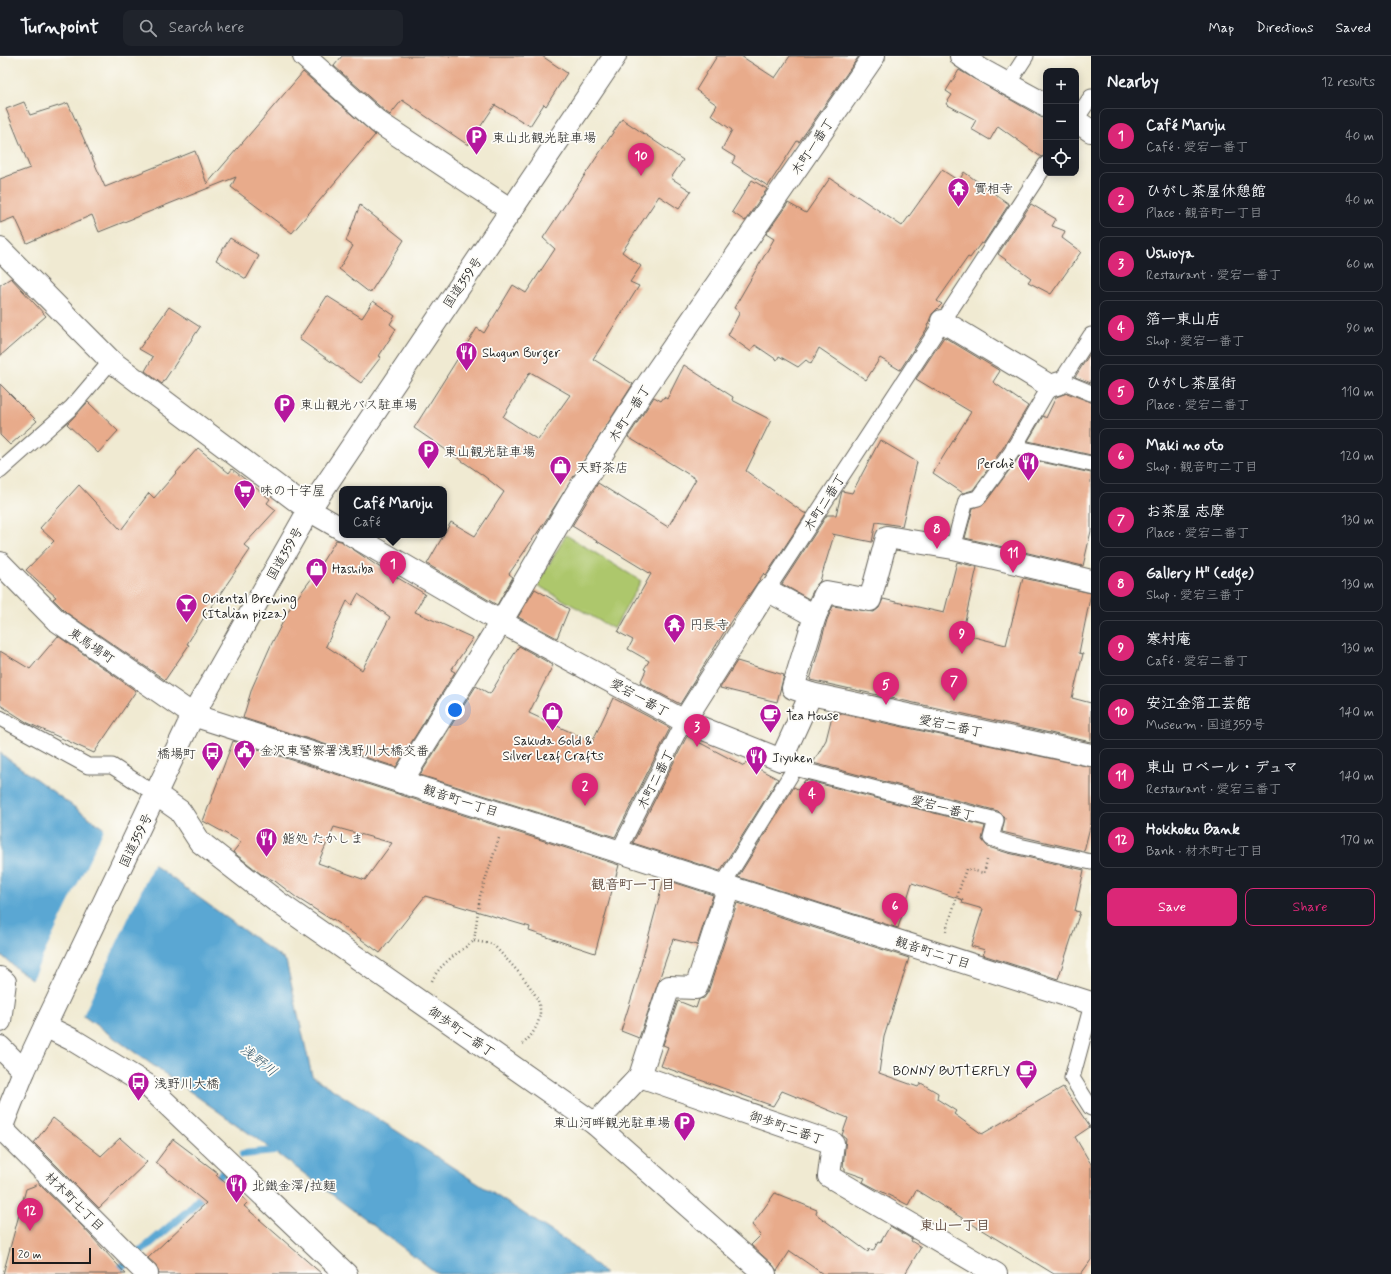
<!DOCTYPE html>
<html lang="en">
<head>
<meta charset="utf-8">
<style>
	:root { --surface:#171b24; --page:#20242c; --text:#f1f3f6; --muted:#9ea1a6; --line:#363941; --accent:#db2777 }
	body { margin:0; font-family:Mynerve,"Klee One",sans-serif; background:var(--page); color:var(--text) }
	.controls { position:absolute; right:12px; top:12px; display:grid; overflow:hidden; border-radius:8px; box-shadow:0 2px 10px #0003 }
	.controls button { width:36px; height:36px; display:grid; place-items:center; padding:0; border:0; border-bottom:1px solid var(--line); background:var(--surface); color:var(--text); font:20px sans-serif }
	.scale { position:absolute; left:12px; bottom:10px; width:79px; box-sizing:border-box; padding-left:4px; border:2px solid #1c1c1c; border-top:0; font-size:11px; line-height:14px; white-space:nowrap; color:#1c1c1c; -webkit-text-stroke:3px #fdfcf7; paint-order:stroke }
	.you { position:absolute; left:455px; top:654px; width:14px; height:14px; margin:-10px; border:3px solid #fff; border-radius:50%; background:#1a73e8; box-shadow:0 0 0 6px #1a73e833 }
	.badge { display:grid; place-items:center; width:26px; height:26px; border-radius:50%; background:var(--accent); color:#fff; font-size:13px; font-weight:700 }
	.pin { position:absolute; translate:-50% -33px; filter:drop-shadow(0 1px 2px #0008) }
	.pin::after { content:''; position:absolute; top:21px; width:14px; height:12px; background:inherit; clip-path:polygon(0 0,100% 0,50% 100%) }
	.popup { position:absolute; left:339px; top:430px; width:108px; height:52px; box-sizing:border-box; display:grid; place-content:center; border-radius:8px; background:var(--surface); filter:drop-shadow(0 1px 3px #0005); font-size:13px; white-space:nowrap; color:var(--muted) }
	.popup b { font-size:15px; color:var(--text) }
	.popup::after { content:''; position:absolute; left:50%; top:100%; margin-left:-8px; border:8px solid transparent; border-top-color:var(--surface) }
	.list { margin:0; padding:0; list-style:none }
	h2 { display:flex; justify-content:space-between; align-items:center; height:52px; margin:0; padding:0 16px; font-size:17px }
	h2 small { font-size:13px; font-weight:400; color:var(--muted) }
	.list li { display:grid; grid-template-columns:26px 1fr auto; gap:12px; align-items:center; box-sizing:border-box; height:56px; margin:0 8px 8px; padding:0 8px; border:1px solid var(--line); border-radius:8px }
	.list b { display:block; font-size:15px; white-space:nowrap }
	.list p { margin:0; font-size:13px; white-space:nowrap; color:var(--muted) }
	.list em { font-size:13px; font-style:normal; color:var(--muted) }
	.actions { display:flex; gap:8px; padding:12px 16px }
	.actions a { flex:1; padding:9px 0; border:1px solid var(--accent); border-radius:8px; text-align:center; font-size:14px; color:var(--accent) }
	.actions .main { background:var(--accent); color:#fff }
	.icon { flex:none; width:22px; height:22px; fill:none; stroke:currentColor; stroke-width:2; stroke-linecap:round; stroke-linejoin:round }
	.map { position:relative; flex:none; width:1091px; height:1218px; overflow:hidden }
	header { display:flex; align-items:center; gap:24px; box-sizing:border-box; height:56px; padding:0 20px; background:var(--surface); border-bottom:1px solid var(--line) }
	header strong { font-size:19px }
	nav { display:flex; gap:22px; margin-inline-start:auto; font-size:14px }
	.search { width:280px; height:36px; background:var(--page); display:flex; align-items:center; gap:10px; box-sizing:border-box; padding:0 14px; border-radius:8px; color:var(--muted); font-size:15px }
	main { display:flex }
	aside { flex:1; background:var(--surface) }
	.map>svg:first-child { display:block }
</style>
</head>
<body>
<header>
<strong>Turnpoint</strong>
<div class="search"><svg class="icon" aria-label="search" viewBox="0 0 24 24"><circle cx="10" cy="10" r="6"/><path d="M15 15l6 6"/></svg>Search here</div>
<nav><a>Map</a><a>Directions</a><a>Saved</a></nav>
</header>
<main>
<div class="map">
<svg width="1091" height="1218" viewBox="0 0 1091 1218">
	<rect width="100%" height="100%" fill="#fdfcf7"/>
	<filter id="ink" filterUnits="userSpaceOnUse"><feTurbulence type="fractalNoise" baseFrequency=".025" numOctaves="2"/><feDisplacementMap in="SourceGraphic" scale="8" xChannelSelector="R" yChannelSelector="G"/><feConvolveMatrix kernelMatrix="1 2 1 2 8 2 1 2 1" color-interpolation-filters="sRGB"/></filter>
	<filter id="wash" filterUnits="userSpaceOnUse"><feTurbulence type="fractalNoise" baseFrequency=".012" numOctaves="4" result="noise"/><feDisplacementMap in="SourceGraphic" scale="16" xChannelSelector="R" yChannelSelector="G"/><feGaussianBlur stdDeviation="0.9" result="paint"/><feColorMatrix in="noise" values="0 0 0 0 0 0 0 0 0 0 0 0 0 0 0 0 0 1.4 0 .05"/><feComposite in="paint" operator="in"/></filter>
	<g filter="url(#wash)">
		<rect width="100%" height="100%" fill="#f0ead2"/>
		<polygon fill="#adc76c" stroke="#647244" points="566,479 641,525 614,573 537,529"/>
		<polygon fill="#5aa7d3" stroke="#3b6278" points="0,697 286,905 312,1020 574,1190 605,1218 438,1218 274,1095 17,913 0,898"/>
		<polygon fill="#f0ead2" points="105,771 154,807 82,962 31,925"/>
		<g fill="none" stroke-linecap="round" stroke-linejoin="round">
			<g stroke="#5aa7d3" stroke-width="8">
				<polyline points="243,1098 274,1095 281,1088"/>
				<polyline points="140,1196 189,1154 225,1114"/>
				<polyline points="113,1218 124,1209"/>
			</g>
		</g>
		<g id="blocks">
			<g fill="#e8ab8b" fill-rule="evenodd">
				<polygon points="342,0 542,0 567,17 546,50 544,48 530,70 495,49 468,89 402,44 390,59 386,56 334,10"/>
				<polygon points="717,0 741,0 775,22 790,0 859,0 799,86 797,85 768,130 732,107 735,101 722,93 732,74 711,59 717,49 696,34"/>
				<polygon points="959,14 1046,64 1046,99 1041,101 998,70 990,84 971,73 976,64 946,48 952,39 946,35"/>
				<polygon points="303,16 375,79 292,177 231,131 236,121 99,176 92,159 27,187 15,161 0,167 0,123 30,112 6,53 24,46 30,59 68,47 105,131 195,95 207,128"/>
				<path d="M622 63 683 104 671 122 691 135 679 153 659 140 622 196 641 210 630 226 639 230 593 303 633 328 546 464 509 518 513 521 497 549 427 508 451 466 475 480 504 436 484 420 414 372 477 272 484 277 513 229 526 237 555 193 543 182ZM530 316 570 339 538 384 503 361Z"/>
				<polygon points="942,114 959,125 964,116 1009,148 983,188 981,187 970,202 968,201 937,245 942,248 932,258 927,270 928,271 900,314 880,302 866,324 819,292 811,308 806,304 798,311 779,300 777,304 755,289 750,295 728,279 740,256 734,252 774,183 766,178 788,147 806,157 830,122 902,170"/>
				<polygon points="752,124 767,133 745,165 732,156"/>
				<polygon points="1031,148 1056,163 1052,170 1065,175 1062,182 1081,196 1051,238 1028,226 1031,222 998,198"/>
				<polygon points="360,149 404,184 370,237 339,213 353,190 346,185"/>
				<polygon points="230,182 259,200 246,223 216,204"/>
				<polygon points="11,222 46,260 0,300 0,229"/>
				<polygon points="327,240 362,262 373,245 395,260 390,268 396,273 379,300 381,301 361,327 299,283"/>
				<polygon points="169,251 200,271 162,328 145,315 153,301 139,293"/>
				<polygon points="944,281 1000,315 993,326 1028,350 1003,392 973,434 963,437 933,417 971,356 916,323"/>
				<polygon points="1091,296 1091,327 1075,321"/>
				<polygon points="684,309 733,341 732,344 771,364 746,415 804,457 807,457 766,519 764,517 731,565 680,648 640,627 646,614 644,613 649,605 628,593 633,584 618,576 651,518 572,470 598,427 668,471 696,423 628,381 654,341 661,345 664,341 667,343"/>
				<polygon points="0,328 37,365 10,389 0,379"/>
				<polygon points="1067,337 1091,346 1091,399 1028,385 1043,360 1046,362 1056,341"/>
				<polygon points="88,346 118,375 98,397 67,368"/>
				<polygon points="880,384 917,406 902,470 876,466 872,486 832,478 834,479 820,525 815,531 809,543 782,528 827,459 836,459 842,435 852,437"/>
				<polygon points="198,392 229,417 232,413 270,443 267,447 276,454 244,489 250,494 203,563 187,588 189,589 165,624 67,557 53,543 56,541 26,514 54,485 40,472 79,429 121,474 149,437 154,442"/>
				<polygon points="1019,401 1091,417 1091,475 1083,510 965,482 973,452 985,447"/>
				<path d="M336 484 341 485 376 509 425 538 415 556 473 582 451 614 455 616 396 711 243 662 252 632 271 589 291 550 312 522ZM358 538 390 561 362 614 326 590 347 545 352 549Z"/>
				<polygon points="957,506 977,511 962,578 1006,589 1023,522 1091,537 1079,597 1083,598 1072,642 1091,647 1091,686 810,624 827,564 833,550 874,556 879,552 883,543 944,557"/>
				<polygon points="535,533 569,553 557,582 518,561"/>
				<polygon points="58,580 136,635 94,697 28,667 0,649 0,595 30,613"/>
				<polygon points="519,590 553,609 529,657 592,686 613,642 670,672 615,781 420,719 476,630 490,638"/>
				<polygon points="737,605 784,619 777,646 720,632"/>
				<polygon points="833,656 1091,711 1091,767 1084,795 1002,776 1005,762 998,755 813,707 826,684"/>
				<polygon points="687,680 744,710 746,706 778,723 720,815 633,787"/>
				<path d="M233 685 619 809 595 897 529 875 530 871 425 840 380 897 333 863 332 864 297 842 275 825 261 818 233 796 241 786 203 765ZM334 771 392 787 365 824 318 807Z"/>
				<polygon points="805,724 985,770 982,784 988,791 1008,797 1084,814 1075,855 1080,856 1058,923 983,899 985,894 971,890 983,853 962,847 963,844 912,827 898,872 738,821 794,731 799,734"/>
				<polygon points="664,823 713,839 697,889 673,883 639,982 621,975 641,912 640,912"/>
				<polygon points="737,847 909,902 884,981 879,1017 918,1031 921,1027 938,1037 937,1043 956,1055 954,1058 982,1078 1063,1031 1090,1071 1075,1081 1091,1108 1091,1204 1081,1218 1054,1218 916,1134 908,1149 863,1126 865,1122 845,1115 845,1112 843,1111 846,1082 842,1079 848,1062 782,1035 773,1050 661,1010 668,991 663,989 678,945 696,952 699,943 704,942 708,936"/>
				<polygon points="53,1062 101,1100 120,1082 147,1106 99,1152 34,1087"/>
				<polygon points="173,1083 218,1117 216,1119 248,1146 244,1150 322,1218 159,1218 156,1209 148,1202 206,1147 156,1106"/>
				<polygon points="39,1128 81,1169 126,1218 3,1218 26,1133"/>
				<polygon points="775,1137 817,1154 816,1158 868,1196 869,1193 873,1195 878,1186 880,1187 890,1170 912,1183 911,1185 921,1191 905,1218 823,1218 790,1195 777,1215 773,1209 751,1189 761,1179 752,1169"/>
			</g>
		</g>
	</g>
	<g filter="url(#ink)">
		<use href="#blocks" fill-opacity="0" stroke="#66645c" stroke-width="1"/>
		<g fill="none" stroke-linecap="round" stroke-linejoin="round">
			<defs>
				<g id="lane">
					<polyline points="1008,28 1026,0"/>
					<polyline points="1076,63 1091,41"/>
					<polyline points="1060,327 1091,279"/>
					<polyline points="1060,327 1067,327 1091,337"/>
					<polyline points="1014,391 1091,408"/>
					<polyline points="0,415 72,351 111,305"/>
					<polyline points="953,492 966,445 978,442 1011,397 1050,330"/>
					<polyline points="767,534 1046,108"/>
					<polyline points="0,662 88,710 112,710 157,739"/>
					<polyline points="781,704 795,712 996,764 991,782 1010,788 1091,806"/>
					<polyline points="619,794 684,665"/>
					<polyline points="723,828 795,712"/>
					<polyline points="1091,952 1072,1022 1091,1052"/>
				</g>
				<g id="street">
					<polyline points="304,0 378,66 511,154"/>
					<polyline points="961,0 980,13 1046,49"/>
					<polyline points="1076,65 1091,75"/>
					<polyline points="0,193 111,305 309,454 342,473"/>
					<polyline points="942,265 1050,330 1060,327"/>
					<polyline points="352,479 501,566 684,665 781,704 811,638"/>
					<polyline points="0,507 56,564 193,659 1091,947"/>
					<polyline points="815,560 793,632 811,638 1091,699"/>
					<polyline points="684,665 767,534 815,560 826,536 870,544 887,481 953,492 1091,525"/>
					<polyline points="401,726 501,566 576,438 643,335 874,0"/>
					<polyline points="157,739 180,755 200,786 276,845 595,1068 765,1218"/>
					<polyline points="0,922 5,926 0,965"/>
					<polyline points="45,970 73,984 147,1029 346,1218"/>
					<polyline points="0,991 24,1015"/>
					<polyline points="640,1020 833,1087 829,1120 996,1218"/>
					<polyline points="595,1068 640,1020 669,931 696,932 729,830"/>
					<polyline points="1,1072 147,1218"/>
				</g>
				<polyline id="highway" points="0,1075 24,1015 45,970 193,659 309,454 615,0"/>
			</defs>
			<use href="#lane" stroke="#66645c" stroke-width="17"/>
			<use href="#street" stroke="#66645c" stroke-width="24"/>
			<use href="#highway" stroke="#66645c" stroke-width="24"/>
			<g stroke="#66645c" stroke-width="2.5" stroke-dasharray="1 3" stroke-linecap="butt">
				<polyline points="946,875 966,813 984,817 987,804"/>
				<path d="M474 885 493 888C505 903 542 936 540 956 540 968 531 981 523 988"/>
				<path d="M432 925C439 908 459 896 474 885L480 840 499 782"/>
			</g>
			<use href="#lane" stroke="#fff" stroke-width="15"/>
			<use href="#street" stroke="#fff" stroke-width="22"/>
			<use href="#highway" stroke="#fff" stroke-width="22"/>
		</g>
	</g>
	<defs>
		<symbol id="parking-pin" viewBox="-11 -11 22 30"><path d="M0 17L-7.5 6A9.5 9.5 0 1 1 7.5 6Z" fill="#b5179e" stroke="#fdfcf7"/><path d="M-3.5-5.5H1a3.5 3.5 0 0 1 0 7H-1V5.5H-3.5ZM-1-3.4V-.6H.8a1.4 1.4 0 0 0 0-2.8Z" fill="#fff"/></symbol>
		<symbol id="temple-pin" viewBox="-11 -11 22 30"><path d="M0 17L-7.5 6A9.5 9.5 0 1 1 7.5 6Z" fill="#b5179e" stroke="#fdfcf7"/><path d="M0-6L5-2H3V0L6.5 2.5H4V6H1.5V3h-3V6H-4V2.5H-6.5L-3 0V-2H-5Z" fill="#fff"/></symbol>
		<symbol id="restaurant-pin" viewBox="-11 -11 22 30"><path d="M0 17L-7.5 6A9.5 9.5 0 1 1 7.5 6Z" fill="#b5179e" stroke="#fdfcf7"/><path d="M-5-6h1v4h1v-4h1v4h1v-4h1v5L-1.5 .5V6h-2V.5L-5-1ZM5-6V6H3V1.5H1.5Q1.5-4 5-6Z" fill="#fff"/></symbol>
		<symbol id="shop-pin" viewBox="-11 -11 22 30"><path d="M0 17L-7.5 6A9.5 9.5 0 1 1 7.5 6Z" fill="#b5179e" stroke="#fdfcf7"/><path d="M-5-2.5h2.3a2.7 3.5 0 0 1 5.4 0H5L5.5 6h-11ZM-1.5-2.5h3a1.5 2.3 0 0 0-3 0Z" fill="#fff"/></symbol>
		<symbol id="supermarket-pin" viewBox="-11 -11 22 30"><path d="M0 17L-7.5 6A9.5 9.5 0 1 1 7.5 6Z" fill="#b5179e" stroke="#fdfcf7"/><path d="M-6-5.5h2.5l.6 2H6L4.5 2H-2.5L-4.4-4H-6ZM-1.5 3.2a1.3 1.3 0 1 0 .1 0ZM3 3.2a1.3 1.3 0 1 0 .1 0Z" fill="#fff"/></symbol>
		<symbol id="bar-pin" viewBox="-11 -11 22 30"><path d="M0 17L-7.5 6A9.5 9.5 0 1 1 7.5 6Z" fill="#b5179e" stroke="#fdfcf7"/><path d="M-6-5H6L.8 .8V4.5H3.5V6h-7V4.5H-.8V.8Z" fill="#fff"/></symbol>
		<symbol id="cafe-pin" viewBox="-11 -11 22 30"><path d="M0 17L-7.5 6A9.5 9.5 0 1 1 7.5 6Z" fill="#b5179e" stroke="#fdfcf7"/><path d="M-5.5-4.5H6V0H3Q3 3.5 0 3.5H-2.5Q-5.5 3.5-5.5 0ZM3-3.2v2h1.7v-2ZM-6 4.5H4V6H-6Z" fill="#fff"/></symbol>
		<symbol id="civic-pin" viewBox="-11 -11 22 30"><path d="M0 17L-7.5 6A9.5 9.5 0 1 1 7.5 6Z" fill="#b5179e" stroke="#fdfcf7"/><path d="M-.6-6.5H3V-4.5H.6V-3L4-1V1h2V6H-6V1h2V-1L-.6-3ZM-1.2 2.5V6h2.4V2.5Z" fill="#fff"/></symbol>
		<symbol id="bus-pin" viewBox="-11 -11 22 30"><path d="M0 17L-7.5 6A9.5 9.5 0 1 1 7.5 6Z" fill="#b5179e" stroke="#fdfcf7"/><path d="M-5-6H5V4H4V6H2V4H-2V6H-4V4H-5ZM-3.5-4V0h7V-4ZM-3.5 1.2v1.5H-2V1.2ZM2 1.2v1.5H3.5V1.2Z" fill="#fff"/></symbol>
	</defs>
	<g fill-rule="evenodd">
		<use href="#parking-pin" x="464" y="68" width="25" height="34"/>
		<use href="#temple-pin" x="946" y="120" width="25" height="34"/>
		<use href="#restaurant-pin" x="454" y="284" width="25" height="34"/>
		<use href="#parking-pin" x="272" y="336" width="25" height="34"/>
		<use href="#parking-pin" x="416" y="382" width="25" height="34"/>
		<use href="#restaurant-pin" x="1016" y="394" width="25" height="34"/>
		<use href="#shop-pin" x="548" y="398" width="25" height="34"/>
		<use href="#supermarket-pin" x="232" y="422" width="25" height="34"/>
		<use href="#shop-pin" x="304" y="500" width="25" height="34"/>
		<use href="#bar-pin" x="174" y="536" width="25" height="34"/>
		<use href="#temple-pin" x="662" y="556" width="25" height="34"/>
		<use href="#shop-pin" x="540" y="644" width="25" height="34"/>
		<use href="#cafe-pin" x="758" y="646" width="25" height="34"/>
		<use href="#civic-pin" x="232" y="682" width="25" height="34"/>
		<use href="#bus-pin" x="200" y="684" width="25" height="34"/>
		<use href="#restaurant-pin" x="744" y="688" width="25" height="34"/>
		<use href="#restaurant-pin" x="254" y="770" width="25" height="34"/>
		<use href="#cafe-pin" x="1014" y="1002" width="25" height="34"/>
		<use href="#bus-pin" x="126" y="1014" width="25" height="34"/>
		<use href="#parking-pin" x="672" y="1054" width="25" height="34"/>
		<use href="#restaurant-pin" x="224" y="1116" width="25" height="34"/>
	</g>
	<g text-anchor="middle" stroke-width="3.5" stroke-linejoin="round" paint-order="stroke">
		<g font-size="13" fill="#1c1c1c" stroke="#fdfcf7" text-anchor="start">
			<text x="492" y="86">東山北観光駐車場</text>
			<text x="974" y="137">實相寺</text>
			<text x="482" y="301">Shogun Burger</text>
			<text x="300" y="353">東山観光バス駐車場</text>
			<text x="444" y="400">東山観光駐車場</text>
			<text x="1014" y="412" text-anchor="end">Perchè</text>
			<text x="576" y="416">天野茶店</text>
			<text x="260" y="439">味の十字屋</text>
			<text x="332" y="517">Hashiba</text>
			<text x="202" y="547">Oriental Brewing<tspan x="202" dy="15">(Italian pizza)</tspan></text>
			<text x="690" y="573">円長寺</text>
			<text x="786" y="664">Tea House</text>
			<text x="553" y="689" text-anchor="middle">Sakuda Gold &amp;<tspan x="553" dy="15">Silver Leaf Crafts</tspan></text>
			<text x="260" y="699">金沢東警察署浅野川大橋交番</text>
			<text x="196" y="702" text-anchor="end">橋場町</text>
			<text x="772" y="706">Jiyuken</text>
			<text x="282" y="787">鮨処 たかしま</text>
			<text x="1010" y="1019" text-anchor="end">BONNY BUTTERFLY</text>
			<text x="154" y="1032">浅野川大橋</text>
			<text x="670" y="1071" text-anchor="end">東山河畔観光駐車場</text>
			<text x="252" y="1134">北鐵金澤/拉麵</text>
		</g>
		<g font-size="13" fill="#1c1c1c" stroke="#fdfcf7">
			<text transform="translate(812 90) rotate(-56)" y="5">木町一番丁</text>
			<text transform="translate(462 226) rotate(-56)" y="5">国道359号</text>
			<text transform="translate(629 357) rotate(-57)" y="5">木町一番丁</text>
			<text transform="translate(824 446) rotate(-57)" y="5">木町二番丁</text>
			<text transform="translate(284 497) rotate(-60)" y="5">国道359号</text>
			<text transform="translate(92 589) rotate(34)" y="5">東馬場町</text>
			<text transform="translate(640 641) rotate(29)" y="5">愛宕一番丁</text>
			<text transform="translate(951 669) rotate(12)" y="5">愛宕二番丁</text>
			<text transform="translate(655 723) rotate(-63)" y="5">木町二番丁</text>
			<text transform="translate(461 744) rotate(18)" y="5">観音町一丁目</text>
			<text transform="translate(943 751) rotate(15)" y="5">愛宕一番丁</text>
			<text transform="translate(135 784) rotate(-64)" y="5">国道359号</text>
			<text transform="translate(933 896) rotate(18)" y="5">観音町二丁目</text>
			<text transform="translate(462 975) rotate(35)" y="5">御歩町一番丁</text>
			<text transform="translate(787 1071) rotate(19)" y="5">御歩町二番丁</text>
			<text transform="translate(75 1145) rotate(45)" y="5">材木町七丁目</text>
		</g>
		<g font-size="14" font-weight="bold" fill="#634e43" stroke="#fdfcf7">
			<text x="633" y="833">観音町一丁目</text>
			<text x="955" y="1174">東山一丁目</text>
		</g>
		<g font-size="14" font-style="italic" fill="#385b6e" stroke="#fdfcf7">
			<text transform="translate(259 1004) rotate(38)" y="5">浅野川</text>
		</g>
	</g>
</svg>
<div class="controls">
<button>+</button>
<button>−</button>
<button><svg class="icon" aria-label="locate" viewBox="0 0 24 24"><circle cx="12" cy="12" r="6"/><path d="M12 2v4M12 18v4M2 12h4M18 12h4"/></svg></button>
</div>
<div class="scale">20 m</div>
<div class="you"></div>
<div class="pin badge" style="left:393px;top:528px">1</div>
<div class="popup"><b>Café Maruju</b>Café</div>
<div class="pin badge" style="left:585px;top:750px">2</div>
<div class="pin badge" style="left:697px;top:691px">3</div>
<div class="pin badge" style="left:812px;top:758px">4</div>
<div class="pin badge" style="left:886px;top:649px">5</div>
<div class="pin badge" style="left:895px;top:870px">6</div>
<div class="pin badge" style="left:954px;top:645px">7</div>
<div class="pin badge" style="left:937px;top:493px">8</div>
<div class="pin badge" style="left:962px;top:598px">9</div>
<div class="pin badge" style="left:641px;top:120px">10</div>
<div class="pin badge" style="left:1013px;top:517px">11</div>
<div class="pin badge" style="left:30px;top:1175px">12</div>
</div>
<aside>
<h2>Nearby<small>12 results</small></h2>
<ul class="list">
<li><span class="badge">1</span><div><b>Café Maruju</b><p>Café · 愛宕一番丁</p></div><em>40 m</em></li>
<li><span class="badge">2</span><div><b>ひがし茶屋休憩館</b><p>Place · 観音町一丁目</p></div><em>40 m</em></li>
<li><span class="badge">3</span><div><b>Ushioya</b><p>Restaurant · 愛宕一番丁</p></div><em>60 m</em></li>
<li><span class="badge">4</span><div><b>箔一東山店</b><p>Shop · 愛宕一番丁</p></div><em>90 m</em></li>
<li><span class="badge">5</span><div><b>ひがし茶屋街</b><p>Place · 愛宕二番丁</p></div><em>110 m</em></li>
<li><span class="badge">6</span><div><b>Maki no oto</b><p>Shop · 観音町二丁目</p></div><em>120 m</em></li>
<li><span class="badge">7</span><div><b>お茶屋 志摩</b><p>Place · 愛宕二番丁</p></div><em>130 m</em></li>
<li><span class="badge">8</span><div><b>Gallery H&quot; (edge)</b><p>Shop · 愛宕三番丁</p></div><em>130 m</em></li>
<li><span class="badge">9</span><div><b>寒村庵</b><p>Café · 愛宕二番丁</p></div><em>130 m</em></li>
<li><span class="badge">10</span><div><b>安江金箔工芸館</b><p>Museum · 国道359号</p></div><em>140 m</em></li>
<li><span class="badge">11</span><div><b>東山 ロベール・デュマ</b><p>Restaurant · 愛宕三番丁</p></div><em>140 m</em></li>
<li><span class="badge">12</span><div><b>Hokkoku Bank</b><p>Bank · 材木町七丁目</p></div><em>170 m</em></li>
</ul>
<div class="actions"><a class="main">Save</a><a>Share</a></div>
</aside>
</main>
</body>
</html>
